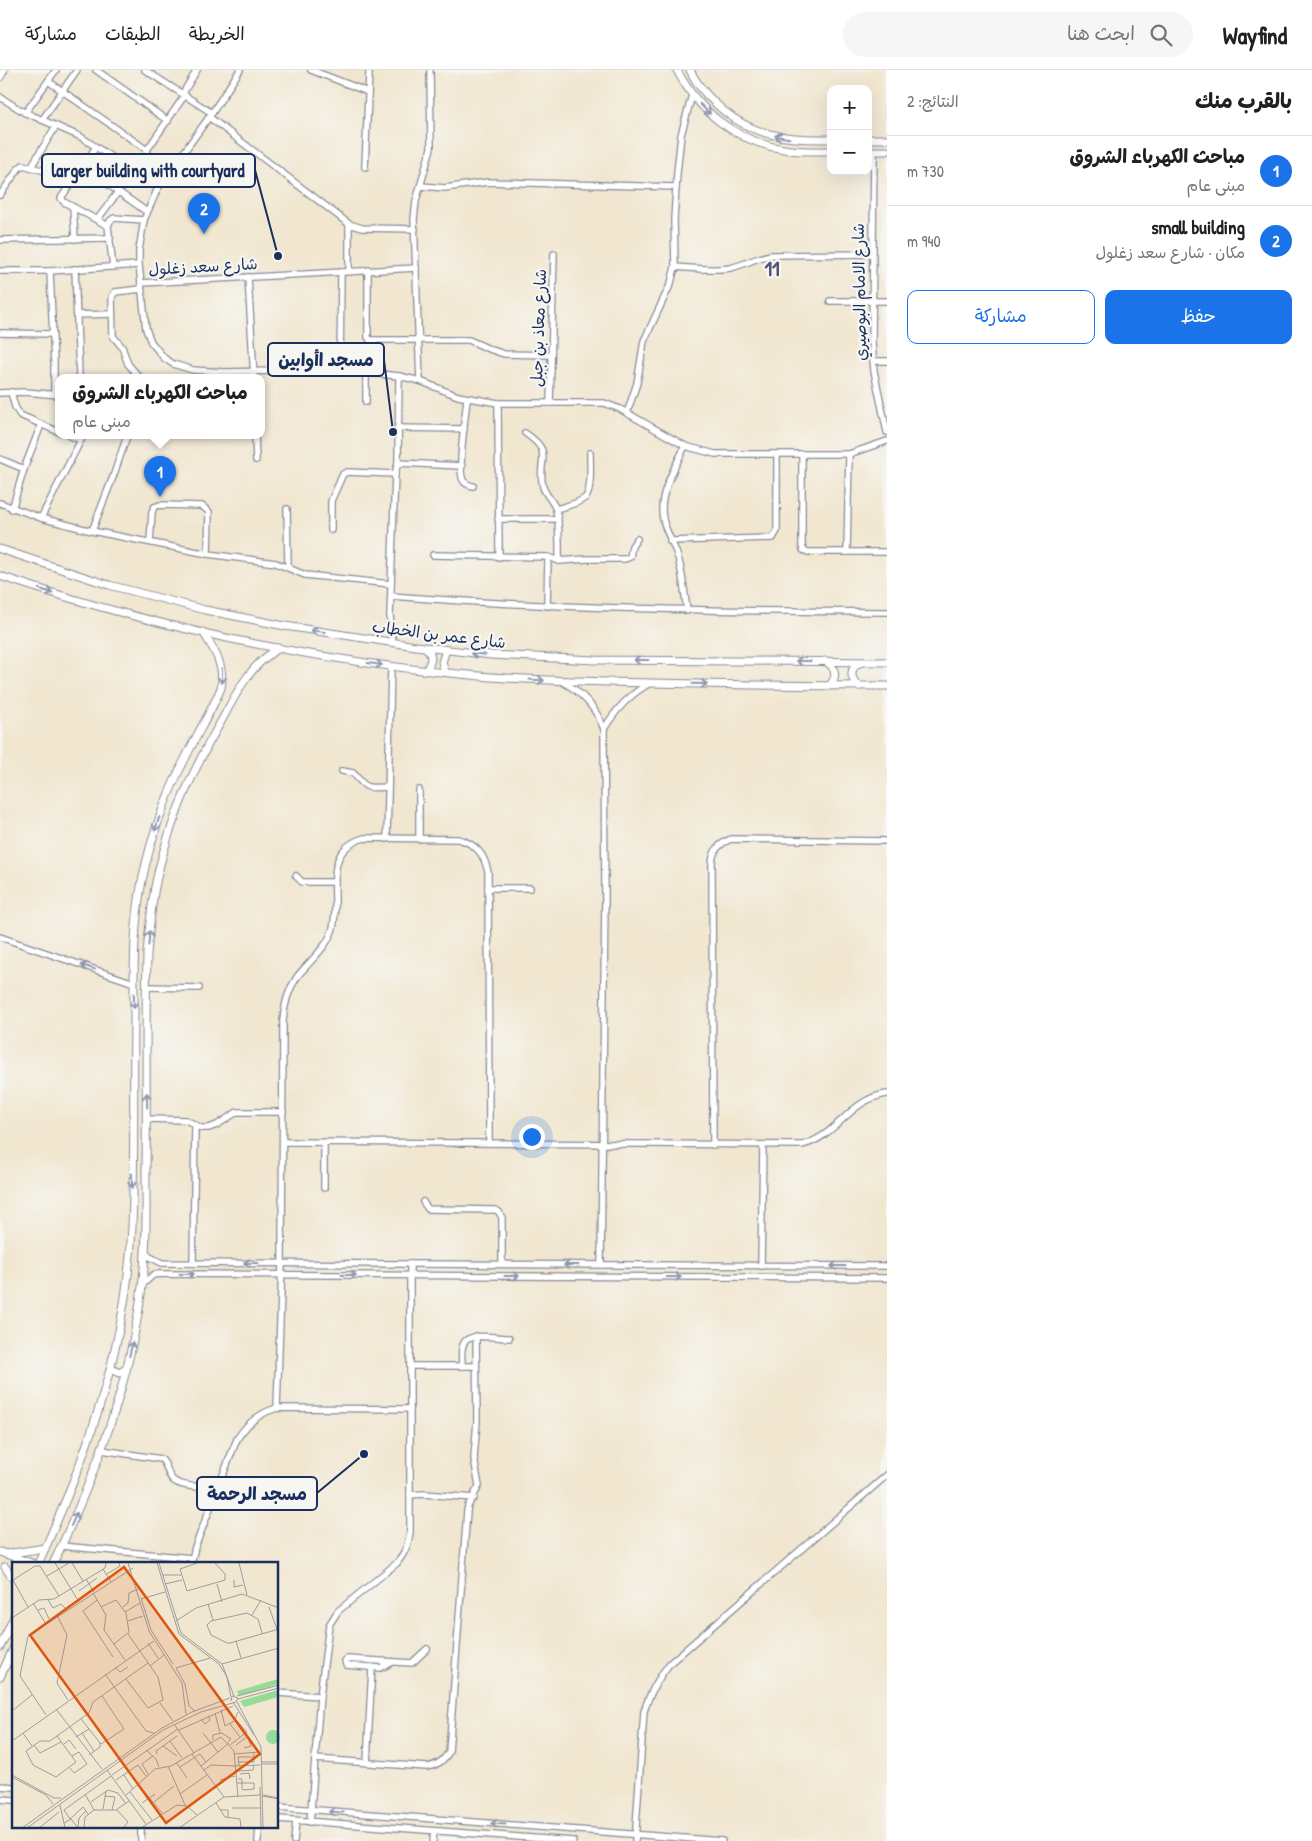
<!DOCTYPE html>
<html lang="ar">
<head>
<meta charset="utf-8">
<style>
	:root { --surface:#fff; --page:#f6f6f6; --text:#202124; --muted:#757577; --line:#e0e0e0; --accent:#1a73e8 }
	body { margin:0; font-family:"Patrick Hand","Playpen Sans Arabic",sans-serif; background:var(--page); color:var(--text); direction:rtl }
	.controls { position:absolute; right:15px; top:15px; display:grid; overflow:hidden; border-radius:10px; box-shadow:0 5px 20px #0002 }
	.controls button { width:45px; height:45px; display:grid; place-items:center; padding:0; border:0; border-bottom:1px solid var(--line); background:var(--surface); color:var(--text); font:25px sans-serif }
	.you { position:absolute; left:531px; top:1066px; width:18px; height:18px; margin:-12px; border:4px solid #fff; border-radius:50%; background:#1a73e8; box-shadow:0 0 0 8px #1a73e833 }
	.badge { display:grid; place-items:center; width:32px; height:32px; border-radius:50%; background:var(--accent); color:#fff; font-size:16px; font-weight:700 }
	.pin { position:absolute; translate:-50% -41px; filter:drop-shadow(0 1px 2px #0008) }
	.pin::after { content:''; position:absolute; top:26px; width:18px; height:15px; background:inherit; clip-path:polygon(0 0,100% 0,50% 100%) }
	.popup { position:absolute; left:55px; top:304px; width:210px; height:65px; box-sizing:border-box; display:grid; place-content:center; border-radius:10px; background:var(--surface); filter:drop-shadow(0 1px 4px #0005); font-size:16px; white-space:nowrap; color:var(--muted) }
	.popup b { font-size:19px; color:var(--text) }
	.popup::after { content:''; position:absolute; left:50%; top:100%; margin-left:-10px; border:10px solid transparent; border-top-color:var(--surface) }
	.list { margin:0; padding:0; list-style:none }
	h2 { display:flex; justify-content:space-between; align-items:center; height:65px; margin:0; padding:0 20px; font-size:21px }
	h2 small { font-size:16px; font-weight:400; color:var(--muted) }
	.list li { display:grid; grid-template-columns:32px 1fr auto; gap:15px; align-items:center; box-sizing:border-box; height:70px; padding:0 20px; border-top:1px solid var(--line) }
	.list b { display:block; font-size:19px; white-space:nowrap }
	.list p { margin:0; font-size:16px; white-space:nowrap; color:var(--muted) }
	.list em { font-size:16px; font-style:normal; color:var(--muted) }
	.actions { display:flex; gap:10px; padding:15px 20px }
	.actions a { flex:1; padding:11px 0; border:1px solid var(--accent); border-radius:10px; text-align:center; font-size:18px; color:var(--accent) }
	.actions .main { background:var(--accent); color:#fff }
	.icon { flex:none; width:28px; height:28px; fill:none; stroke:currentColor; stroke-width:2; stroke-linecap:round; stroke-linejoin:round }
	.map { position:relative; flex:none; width:887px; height:1771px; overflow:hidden; direction:ltr }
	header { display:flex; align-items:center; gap:30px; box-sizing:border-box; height:70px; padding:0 25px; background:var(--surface); border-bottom:1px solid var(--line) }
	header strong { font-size:24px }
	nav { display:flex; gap:28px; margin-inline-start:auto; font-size:18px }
	.search { width:350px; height:45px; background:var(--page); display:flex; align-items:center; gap:12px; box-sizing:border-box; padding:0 18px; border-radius:28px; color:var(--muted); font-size:19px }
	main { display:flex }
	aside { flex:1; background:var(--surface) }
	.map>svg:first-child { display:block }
</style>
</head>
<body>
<header>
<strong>Wayfind</strong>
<div class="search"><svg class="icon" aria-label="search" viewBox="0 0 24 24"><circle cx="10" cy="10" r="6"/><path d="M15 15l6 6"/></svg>ابحث هنا</div>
<nav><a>الخريطة</a><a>الطبقات</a><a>مشاركة</a></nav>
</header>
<main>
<aside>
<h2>بالقرب منك<small>النتائج: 2</small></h2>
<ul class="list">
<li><span class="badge">1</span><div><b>مباحث الكهرباء الشروق</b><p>مبنى عام</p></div><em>730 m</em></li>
<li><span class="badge">2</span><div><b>small building</b><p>مكان · شارع سعد زغلول</p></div><em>940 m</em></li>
</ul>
<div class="actions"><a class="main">حفظ</a><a>مشاركة</a></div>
</aside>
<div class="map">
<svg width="887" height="1771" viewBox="0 0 887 1771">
	<rect width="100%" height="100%" fill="#f6f6f2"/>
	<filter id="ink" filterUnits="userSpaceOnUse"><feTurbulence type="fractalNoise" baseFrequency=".02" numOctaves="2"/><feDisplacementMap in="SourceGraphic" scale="10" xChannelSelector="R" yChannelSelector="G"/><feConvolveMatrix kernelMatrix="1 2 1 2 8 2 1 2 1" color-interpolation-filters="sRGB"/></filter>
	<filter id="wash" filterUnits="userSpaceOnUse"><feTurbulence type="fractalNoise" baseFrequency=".0096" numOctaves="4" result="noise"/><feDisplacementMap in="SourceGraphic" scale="20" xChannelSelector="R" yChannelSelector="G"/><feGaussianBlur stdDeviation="1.12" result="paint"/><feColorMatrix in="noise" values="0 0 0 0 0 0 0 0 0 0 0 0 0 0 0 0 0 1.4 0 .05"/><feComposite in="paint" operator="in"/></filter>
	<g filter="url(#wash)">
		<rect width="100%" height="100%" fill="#f1e6cf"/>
	</g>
	<g filter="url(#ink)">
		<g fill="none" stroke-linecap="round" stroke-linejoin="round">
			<defs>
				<g id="minor">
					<polyline points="96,0 168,51"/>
					<polyline points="145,0 212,43"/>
					<polyline points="240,0 212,43 158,118 144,150 139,180 139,195 146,259 151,272 164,288 173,294 193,300 224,302 340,300 399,306 420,311 458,326 498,333 604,333 620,339 685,376 715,384 849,384 887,371"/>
					<polyline points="311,0 368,22"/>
					<polyline points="48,11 147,80 185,25"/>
					<polyline points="183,23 197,0"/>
					<polyline points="0,27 22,41 81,67 158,118"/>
					<polyline points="25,43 56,0"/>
					<polyline points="209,47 349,154 362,158 415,159"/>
					<polyline points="42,50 77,0"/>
					<polyline points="96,77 61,128 64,132 108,156"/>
					<polyline points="874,81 872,272 874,301 887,362"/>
					<polyline points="82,96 147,142"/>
					<polyline points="31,97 56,56"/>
					<polyline points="365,97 369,3"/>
					<polyline points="421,116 445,118 488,112 676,117"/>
					<polyline points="0,125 19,98 23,95 49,102 68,116"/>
					<polyline points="73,137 75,169"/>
					<polyline points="97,150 118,122"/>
					<polyline points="349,154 349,202"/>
					<polyline points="0,170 110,168"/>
					<polyline points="113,197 108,156 110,151 114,148 144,150"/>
					<path d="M675 197C693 198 713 201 730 198 745 195 756 187 772 185L872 184"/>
					<polyline points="75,199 79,305"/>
					<polyline points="368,200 368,267 370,270 469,270 489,279 504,284 551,285"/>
					<polyline points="0,201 50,201 139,195"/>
					<polyline points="50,201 54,293 54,324"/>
					<polyline points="248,207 254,308"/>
					<polyline points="141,213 416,198"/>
					<polyline points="830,231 887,231"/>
					<polyline points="77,245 112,244"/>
					<polyline points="0,263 53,264"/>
					<polyline points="873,291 887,291"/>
					<polyline points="340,300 341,202"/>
					<polyline points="366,301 366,332"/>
					<polyline points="140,308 128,294 122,277 113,266 112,227 115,222 141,219"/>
					<polyline points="420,311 414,149 416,131 431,78 430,0"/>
					<polyline points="11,322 15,337 20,345 59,362"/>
					<polyline points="0,323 25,322 59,325"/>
					<path d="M467 328C466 343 457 400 463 410 465 414 468 415 473 416"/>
					<polyline points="498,333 499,487"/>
					<polyline points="550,333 554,184"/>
					<polyline points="627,343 637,313 644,271 671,213 675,197 674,149 677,103 681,65 692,25"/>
					<polyline points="397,358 464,359"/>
					<path d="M525 363C556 384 536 389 543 417 546 426 554 432 556 440 560 456 559 475 559 491"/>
					<polyline points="70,366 81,370"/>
					<polyline points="255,366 256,390"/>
					<path d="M685 376C678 392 666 411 663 429 658 455 673 468 679 491 683 508 685 525 687 541"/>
					<polyline points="802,384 802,475 803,480 808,482 887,482"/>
					<polyline points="0,389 24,399"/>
					<polyline points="398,393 462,396"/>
					<polyline points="0,433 41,448 92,461 208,484 276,493 305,505 391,514"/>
					<polyline points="12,439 24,399 41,355"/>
					<polyline points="287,439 288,497"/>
					<path d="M556 439C565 436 579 434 586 427 592 419 590 393 590 383"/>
					<polyline points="41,448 83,366"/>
					<polyline points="498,449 558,449"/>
					<polyline points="331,460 331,431 343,404 347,402 395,404"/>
					<polyline points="92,461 113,407 127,366"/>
					<polyline points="670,471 773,468 777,461 777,384"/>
					<polyline points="150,472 152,442 154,437 160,435 202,436 209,442 208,484"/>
					<polyline points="847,482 849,384"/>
					<polyline points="433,485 548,487 559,491 587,489 625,489 630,487 632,476 637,469"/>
					<path d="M391 526C556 539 721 541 887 542"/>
					<polyline points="547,536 548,487"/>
					<polyline points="393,573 390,546 395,404 398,393 399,306"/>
					<path d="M563 612C583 623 596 638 604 659L605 827 601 1195"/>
					<path d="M604 659C616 639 630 624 650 613"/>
					<path d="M342 701 353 703C368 720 365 718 388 717"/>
					<polyline points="387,769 391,597"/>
					<polyline points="419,769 419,720"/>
					<polyline points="296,806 302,812 335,812"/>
					<polyline points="488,818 530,818"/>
					<polyline points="0,867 134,913"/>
					<polyline points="146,917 199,918"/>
					<polyline points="147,1049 186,1050 201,1058 209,1058 217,1055 237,1042 283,1042"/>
					<path d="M283 1072 802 1075C837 1067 849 1029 887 1024"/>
					<polyline points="324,1073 324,1118"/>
					<path d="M713 1075 712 793C713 780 719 774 731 769L887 771"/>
					<polyline points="423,1132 428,1139 496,1140 499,1142 502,1148 502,1194"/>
					<polyline points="145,1182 150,1187 162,1193 887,1196"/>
					<polyline points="193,1193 195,1055"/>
					<polyline points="761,1196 763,1075"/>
					<polyline points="142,1215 153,1205 159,1204 887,1208"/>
					<polyline points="410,1296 475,1296"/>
					<path d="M462 1296C462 1289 460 1279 464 1273 469 1262 499 1268 509 1268"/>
					<path d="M277 1338 282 1193 283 951C284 936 288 920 297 907 309 891 327 879 333 858 341 824 320 781 364 768L459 769C477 775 484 784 488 802L489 1073"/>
					<path d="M102 1380 161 1389C168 1395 166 1402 172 1409 179 1418 206 1417 217 1418"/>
					<polyline points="410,1425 424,1424 474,1428"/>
					<polyline points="61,1476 192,1488"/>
					<path d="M191 1494 195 1477 237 1369C247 1353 259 1343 277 1338L410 1339"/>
					<polyline points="393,1592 380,1598 346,1595 345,1591 347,1589 412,1593 427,1579"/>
					<polyline points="278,1623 320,1626"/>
					<path d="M315 1689 427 1697C438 1695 443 1691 449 1682L467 1441 468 1436 479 1416 474 1388 477 1351 476 1266"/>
					<polyline points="367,1693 372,1597"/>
					<polyline points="0,1716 14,1717"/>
					<polyline points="0,1729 14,1730"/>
					<polyline points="278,1737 722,1771"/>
					<polyline points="278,1749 573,1771"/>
					<path d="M310 1752 320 1626 329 1555 338 1541 397 1493C405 1483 408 1475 410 1462V1194"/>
					<polyline points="141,1771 141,1757"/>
					<polyline points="258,1771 259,1757"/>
					<polyline points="294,1771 296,1751"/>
					<polyline points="433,1771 434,1761"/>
					<path d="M635 1771 644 1641C650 1622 658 1608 670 1593L887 1405"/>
				</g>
				<g id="tertiary">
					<path d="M677 0C698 42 738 72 784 79 800 82 815 81 831 81"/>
					<path d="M690 0C696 13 705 24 716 34 750 66 785 70 831 69"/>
					<polyline points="0,7 4,0"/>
					<polyline points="868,69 887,69"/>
					<polyline points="868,81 887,81"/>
					<polyline points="0,479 109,515 205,540 285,556 416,576 491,585 595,590 887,592"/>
					<path d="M0 506C158 559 324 593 490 607 544 611 598 612 652 613 730 615 809 616 887 616"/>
					<path d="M825 591C836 597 838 607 829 616"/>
					<path d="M426 600C432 592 433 585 426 578"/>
					<polyline points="445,602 442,592 446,580"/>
					<path d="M859 616C849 608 849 597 862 592"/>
					<polyline points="111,1295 112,1299 119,1303 126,1299"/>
					<polyline points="0,1482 34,1494"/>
					<polyline points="6,1484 45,1478"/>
					<path d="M38 1494C87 1387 127 1275 132 1157 135 1088 133 1017 134 948 134 901 133 857 142 811 151 767 165 727 186 687 197 664 211 642 221 618 225 596 215 581 203 562"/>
					<path d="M53 1494C95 1406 130 1314 142 1217 147 1179 146 1141 146 1104 147 1030 145 957 147 884 149 860 151 836 156 812 168 754 193 699 223 648 238 620 251 594 279 578"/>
					<polyline points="5,1497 14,1510"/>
					<polyline points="0,1577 14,1547"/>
					<polyline points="0,1607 14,1577"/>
				</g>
			</defs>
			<use href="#minor" stroke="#868a96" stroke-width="8"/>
			<use href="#tertiary" stroke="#868a96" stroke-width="9"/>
			<use href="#minor" stroke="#fff" stroke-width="5.5"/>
			<use href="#tertiary" stroke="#fff" stroke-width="7"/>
		</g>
		<defs><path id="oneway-shaft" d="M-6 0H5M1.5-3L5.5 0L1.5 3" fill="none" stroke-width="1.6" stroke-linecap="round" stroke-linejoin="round" transform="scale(1.25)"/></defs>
		<g stroke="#8d97ae">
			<use href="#oneway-shaft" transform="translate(705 39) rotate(45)"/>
			<use href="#oneway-shaft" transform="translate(782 67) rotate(-171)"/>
			<use href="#oneway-shaft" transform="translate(46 521) rotate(17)"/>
			<use href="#oneway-shaft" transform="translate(318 561) rotate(-171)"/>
			<use href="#oneway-shaft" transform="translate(478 584) rotate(-175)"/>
			<use href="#oneway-shaft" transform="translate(641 590) rotate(-180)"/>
			<use href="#oneway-shaft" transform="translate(803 591) rotate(-180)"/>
			<use href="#oneway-shaft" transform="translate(375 594) rotate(8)"/>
			<use href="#oneway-shaft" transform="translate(222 606) rotate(90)"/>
			<use href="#oneway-shaft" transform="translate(537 610) rotate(4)"/>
			<use href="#oneway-shaft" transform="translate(700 614) rotate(1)"/>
			<use href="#oneway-shaft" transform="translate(157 754) rotate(109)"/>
			<use href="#oneway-shaft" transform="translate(149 868) rotate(-85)"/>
			<use href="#oneway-shaft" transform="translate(88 897) rotate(-161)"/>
			<use href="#oneway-shaft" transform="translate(134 931) rotate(90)"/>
			<use href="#oneway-shaft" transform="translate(147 1030) rotate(-91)"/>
			<use href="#oneway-shaft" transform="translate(132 1111) rotate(90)"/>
			<use href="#oneway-shaft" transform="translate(251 1193) rotate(-180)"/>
			<use href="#oneway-shaft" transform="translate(571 1195) rotate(-180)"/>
			<use href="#oneway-shaft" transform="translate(838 1196) rotate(-180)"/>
			<use href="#oneway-shaft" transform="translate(187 1204)"/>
			<use href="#oneway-shaft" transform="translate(349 1205)"/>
			<use href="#oneway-shaft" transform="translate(512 1206)"/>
			<use href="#oneway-shaft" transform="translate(674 1207)"/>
			<use href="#oneway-shaft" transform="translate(131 1279) rotate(-77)"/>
			<use href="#oneway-shaft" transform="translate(74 1449) rotate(-66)"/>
			<use href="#oneway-shaft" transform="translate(336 1742) rotate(-176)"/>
			<use href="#oneway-shaft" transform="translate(498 1754) rotate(-176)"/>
		</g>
	</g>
	<g text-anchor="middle" stroke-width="4.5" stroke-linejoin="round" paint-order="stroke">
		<g font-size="16" fill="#1b2f5e" stroke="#f6f6f2">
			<text transform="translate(203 196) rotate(-3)" y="6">شارع سعد زغلول</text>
			<text transform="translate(859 222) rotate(-91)" y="6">شارع الامام البوصيري</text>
			<text transform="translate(538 258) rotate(-88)" y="6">شارع معاذ بن جبل</text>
			<text transform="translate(439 564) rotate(7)" y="6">شارع عمر بن الخطاب</text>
		</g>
		<g font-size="21" font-weight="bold" fill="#575378" stroke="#f6f6f2">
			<text x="772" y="206">11</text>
		</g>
	</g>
	<g transform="translate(12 1492)">
		<rect width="266" height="266" fill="#f1e6cf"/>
		<path d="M266 117V122L227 134 225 129ZM266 128V135L232 145 228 139Z" fill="#94dc97"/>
		<path d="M254 175a7 7 0 1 1 14 0a7 7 0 1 1-14 0Z" fill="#94dc97"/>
		<path fill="none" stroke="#9b9da2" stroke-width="1" d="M43 1 67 40M60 1 71 19M116 1 137 69 170 121 174 152M145 1 167 72 207 102 215 115 219 135M147 1 169 71 210 102 222 134M185 1 168 7 175 29 213 18V12L203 1M227 1 235 33M91 7 99 20M95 12 108 4 107 1M151 13H169M35 14 57 1M74 17 82 30M222 18V25L231 23M153 22 170 18M205 22 210 40M67 29 85 16M81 31 94 53 92 68 113 98M129 36 139 68 161 102M129 37 153 30M36 38 41 46 49 42 54 47M85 38 71 49 101 95M21 41 34 62M196 42 201 58M16 45 1 18 23 4H28L47 34M89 45 104 38 114 51 117 70 102 82M111 45 116 41 117 31 126 27M257 45 267 73M26 48 32 46 37 57M113 50 128 41M45 53 55 73 45 121 56 138M240 53 249 38M0 56 27 38 42 37 93 6 94 1M116 59 131 54M164 59 184 46 230 32 267 46M250 71 246 57 235 51 199 59 195 63 199 73 215 81H218L267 67M224 79 229 96M136 81 146 96M210 102 267 86M138 104 152 93M103 105 108 110 116 105M164 106 173 122 177 144 183 149M164 106 198 96M93 112 134 169 142 171M114 117 136 146 151 138 146 115 116 72M225 134 267 123M226 137 267 126M221 140 242 173M225 140 249 185 251 266M148 141 161 159M44 147 90 207M209 148 213 164 224 158M0 149 20 133M226 150 223 157 235 170M203 151 208 171M34 153 8 114 16 74 121 6M69 157 89 182 112 167 90 134M189 157 193 162 198 158 196 154M162 162 182 191M218 162 228 175M167 168 221 144M11 171 20 184M70 171 82 189M191 171 206 190M45 174 64 200 44 215 21 203 14 189 28 179H38L70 156 77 151 81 140 136 101M64 175 77 167M201 178V173L210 171 219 177 216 180M0 179 142 79M158 179 170 196M52 182 57 178 64 187M22 183 28 191 49 180M218 183 235 170M224 183 236 174M151 184 165 194M232 186 239 184 234 171M134 188 144 197 147 205M145 192 144 189 165 174M180 192 212 235M222 192 247 190M77 193 88 185V181M164 200 175 216M226 200H242V190M250 200H267M250 202H266M156 204 173 243M189 204 217 181M222 204 248 203M227 204 226 195H242M168 205 188 192 194 200M58 206 62 211 75 202 67 190 60 194M95 208 134 262M192 208 199 203 222 204M227 209 241 208 242 203M136 212 130 202 141 194M228 212 237 211 238 217M0 213 42 236H49M100 213 166 167M112 213 121 227M0 215 34 233 41 242M104 218 126 203 134 214M208 218 223 214M225 221H242V227L231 228 230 227V217H226M126 222 150 251M248 225 249 266M118 230 140 258M73 232 82 248M168 232 195 213M251 233 267 236M93 234 103 235 100 248M113 234 143 207 159 204 209 175 222 189 226 235M250 234 267 237M79 240 96 228 106 231 114 242M142 240 162 224M130 241 143 232M204 241 213 255 228 257 229 266M48 243 53 266M220 246H248M91 247 94 229M105 248 116 260 111 266M208 248H216V256M58 257 52 248 99 214M58 257 71 245 76 252M52 261 59 257 66 266M66 265 67 256 74 249M10 266 150 166 180 150 218 136M15 266 151 168 189 150 224 140 226 136 220 134 219 139M27 266 47 250M72 266 73 255 82 248H104L117 239M129 266 165 243 175 244 185 253M167 266 212 235 248 233"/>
		<path fill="#de5710" fill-opacity="0.15" stroke="#de5710" stroke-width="2.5" d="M112 5 248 192 154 261 18 73Z"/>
		<rect width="266" height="266" fill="none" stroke="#1b2f5e" stroke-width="2.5"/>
	</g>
	<path fill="none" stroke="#1b2f5e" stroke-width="2" d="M278 186L255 100M393 362L384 290M364 1384L317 1423"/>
	<g fill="#1b2f5e" stroke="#f6f6f2" stroke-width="2">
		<circle cx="278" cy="186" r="5"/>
		<circle cx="393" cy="362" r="5"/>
		<circle cx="364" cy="1384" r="5"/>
	</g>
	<g fill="#f6f6f2" stroke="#1b2f5e" stroke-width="2">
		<rect x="42" y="84" width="213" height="33" rx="5"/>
		<rect x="268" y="273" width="116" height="33" rx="5"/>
		<rect x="197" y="1407" width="120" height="33" rx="5"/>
	</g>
	<g font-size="18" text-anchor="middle" font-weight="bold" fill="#1b2f5e">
		<text x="148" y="107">larger building with courtyard</text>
		<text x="326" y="296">مسجد اأوابين</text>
		<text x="257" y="1430">مسجد الرحمة</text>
	</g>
</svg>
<div class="controls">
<button>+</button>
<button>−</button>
</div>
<div class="you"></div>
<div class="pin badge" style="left:160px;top:427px">1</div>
<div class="popup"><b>مباحث الكهرباء الشروق</b>مبنى عام</div>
<div class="pin badge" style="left:204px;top:164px">2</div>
</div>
</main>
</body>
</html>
